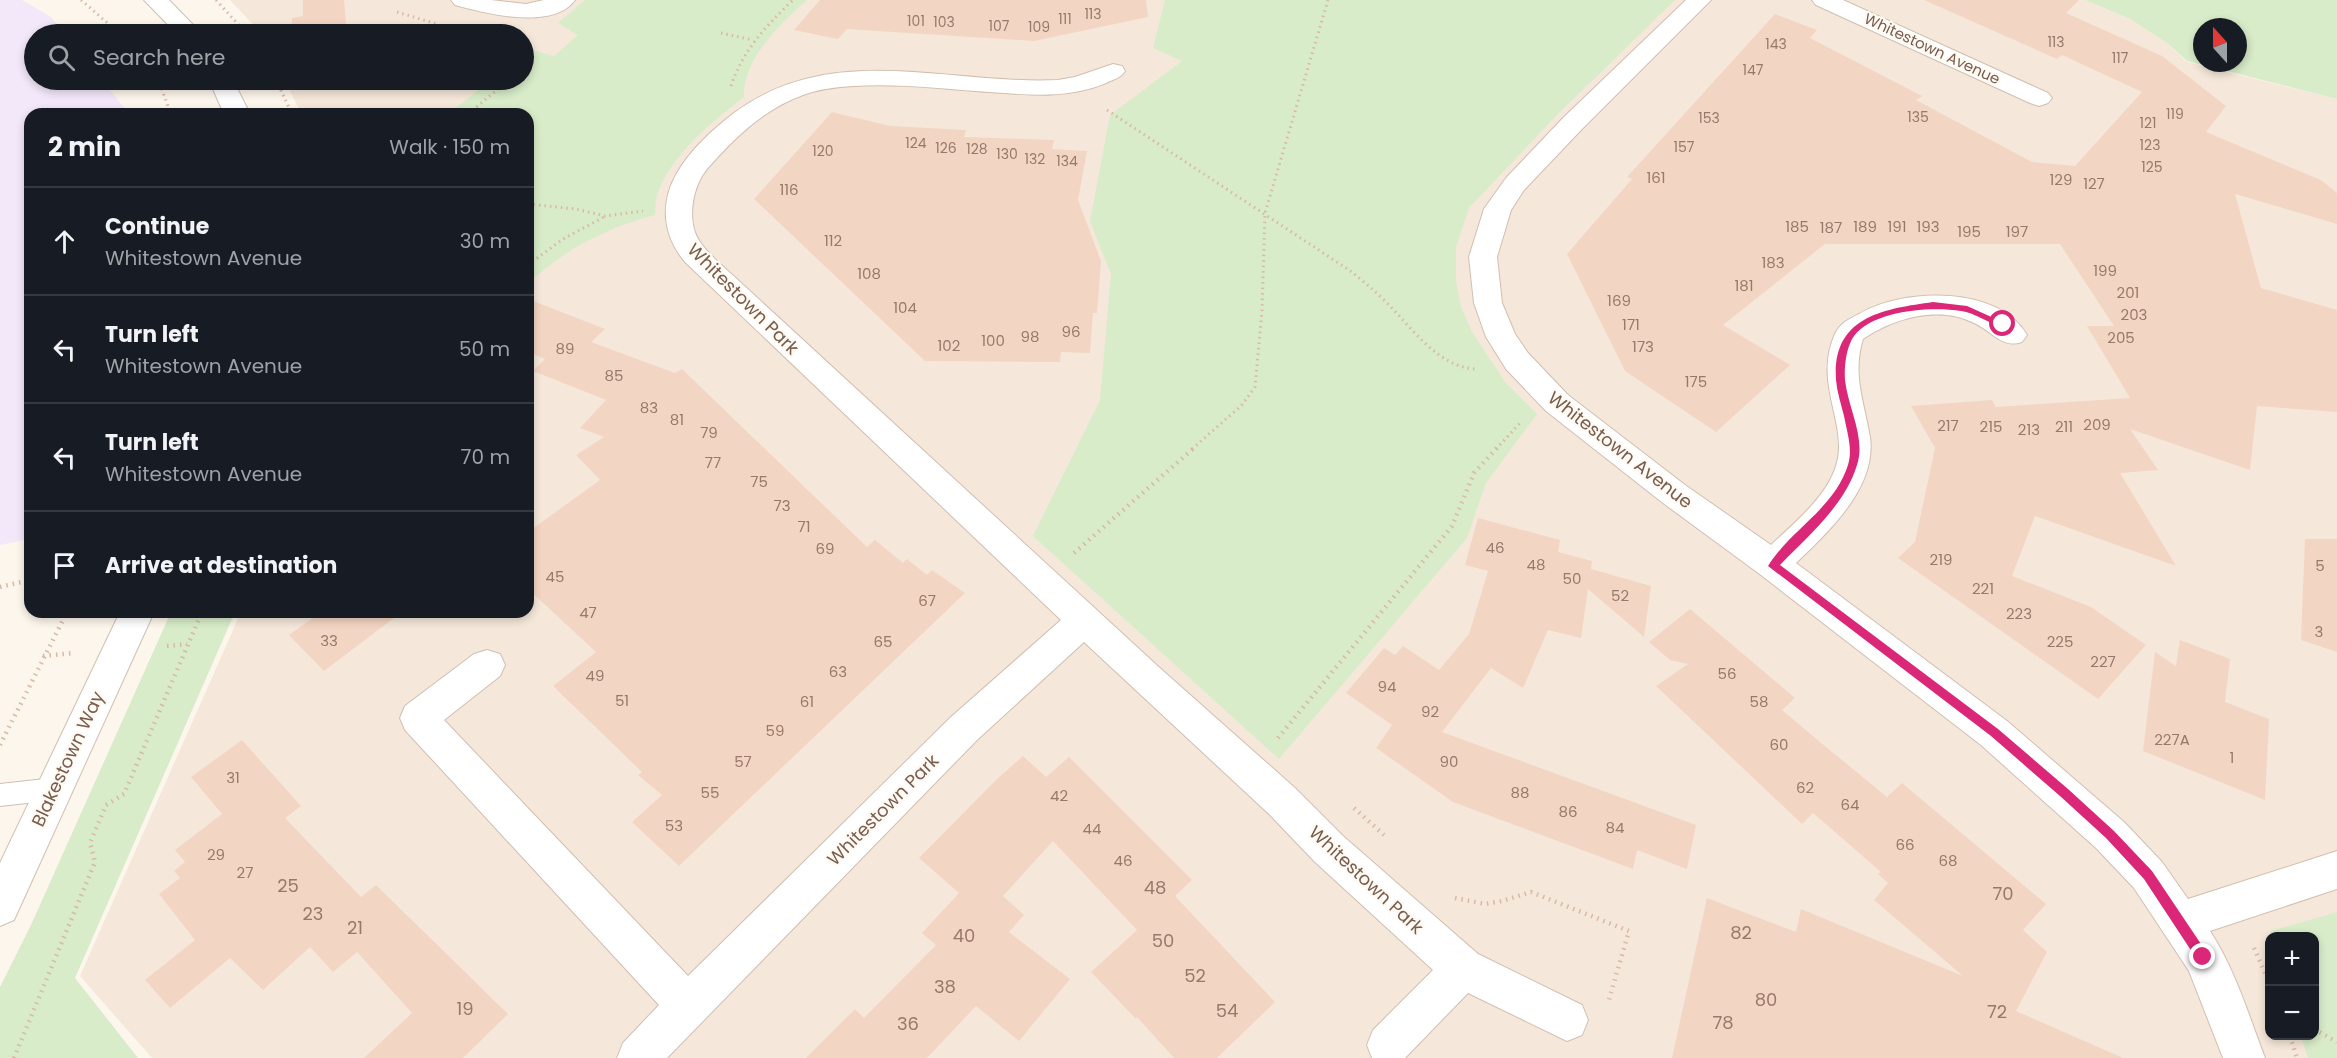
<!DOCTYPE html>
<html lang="en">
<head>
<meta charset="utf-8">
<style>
	:root { --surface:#171b24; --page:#242831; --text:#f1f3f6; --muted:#9ea1a6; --line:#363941 }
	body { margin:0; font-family:Poppins,sans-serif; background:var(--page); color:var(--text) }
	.controls { position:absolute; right:18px; bottom:18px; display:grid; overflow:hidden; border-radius:12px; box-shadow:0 3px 9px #0003 }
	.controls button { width:54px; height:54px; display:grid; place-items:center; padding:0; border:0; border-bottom:2px solid var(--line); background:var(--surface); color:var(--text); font:30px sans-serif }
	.compass { position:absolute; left:2193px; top:18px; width:54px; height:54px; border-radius:50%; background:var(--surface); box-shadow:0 3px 9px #0003; rotate:339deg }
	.stop { position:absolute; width:18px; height:18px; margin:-14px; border:4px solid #db2777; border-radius:50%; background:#fff }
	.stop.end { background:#db2777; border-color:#fff; box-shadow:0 2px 6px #0008 }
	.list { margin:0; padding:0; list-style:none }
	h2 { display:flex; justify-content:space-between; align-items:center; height:78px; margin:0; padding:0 24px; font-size:26px }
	h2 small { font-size:20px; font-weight:400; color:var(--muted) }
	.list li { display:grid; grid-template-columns:39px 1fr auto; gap:18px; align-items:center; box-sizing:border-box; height:108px; padding:0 24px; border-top:2px solid var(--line) }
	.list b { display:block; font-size:22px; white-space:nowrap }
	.list p { margin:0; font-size:20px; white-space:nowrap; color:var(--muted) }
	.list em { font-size:20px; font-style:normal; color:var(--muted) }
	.icon { flex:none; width:33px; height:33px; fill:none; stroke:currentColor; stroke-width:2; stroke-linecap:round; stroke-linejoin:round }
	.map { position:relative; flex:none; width:2337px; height:1058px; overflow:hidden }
	.search { position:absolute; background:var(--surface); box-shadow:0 3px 9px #0003; left:24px; top:24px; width:510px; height:66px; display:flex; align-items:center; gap:15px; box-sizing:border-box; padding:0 21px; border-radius:33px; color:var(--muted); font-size:22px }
	.panel { position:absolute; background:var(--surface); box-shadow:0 3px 9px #0003; left:24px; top:108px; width:510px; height:510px; border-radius:18px }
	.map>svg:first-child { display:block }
</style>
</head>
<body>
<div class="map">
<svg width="2337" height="1058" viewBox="0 0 2337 1058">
	<rect width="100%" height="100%" fill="#fdf6ec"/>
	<path fill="#f5e8da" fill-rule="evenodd" d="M230 0H2085L2130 19 2167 43 2187 62 2337 99V1058H152L80 976 241 612H528V114H301L285 80H524V34H262ZM2270 936H2314V1036H2270Z"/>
	<polygon fill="#f3e8fa" points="0,0 22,0 51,17 65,34 34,34 34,80 102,80 129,114 30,114 30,539 0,545"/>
	<g fill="#d8ecc9" fill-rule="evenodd">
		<path d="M585 0H807C780 24 743 59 744 97 712 122 673 153 658 192 655 199 656 208 655 215 603 229 568 248 528 283V114H448L491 80H524V53L528 49 554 56 578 35 558 23Z"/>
		<polygon points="1165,0 1675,0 1555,117 1469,208 1456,247 1456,281 1461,307 1472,332 1506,383 1537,414 1486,483 1467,538 1279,759 1033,536 1100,400 1111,274 1090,221 1110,115 1182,61 1153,48"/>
		<path d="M2085 0H2337V99L2187 61 2167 43 2130 19ZM2202 27H2238V63H2202Z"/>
		<polygon points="171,612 235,612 75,978 138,1058 0,1058 0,987 31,925"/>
		<polygon points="2337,912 2337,1058 2308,1058 2301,1036 2314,1036 2314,936 2270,936 2269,960 2265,942 2271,931"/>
	</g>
	<g fill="#f3d5c3">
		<polygon points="303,0 344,0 347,34 291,34 292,18 303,16"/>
		<polygon points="820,0 1146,0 1148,17 1034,41 847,29 838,39 794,30"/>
		<polygon points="1924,0 2079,0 2066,13 2162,56 2226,106 2206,132 2321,180 2337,193 2337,224 2235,194 2261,288 2337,310 2337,412 2257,406 2250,470 2130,429 2158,470 2120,473 2176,566 2035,516 2012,576 2091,607 2146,645 2098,699 1898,558 1915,542 1935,448 1911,406 1992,400 1996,407 2130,398 2087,326 2114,326 2060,244 1825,244 1723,325 1790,365 1716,432 1625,371 1567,254 1632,179 1627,177 1775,14 1817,30 1810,38 1922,96 1916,100 2032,162 2075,166 2142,92 2062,55 2057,59"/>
		<polygon points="832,112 890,126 966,130 964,137 1054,140 1052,149 1087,151 1078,200 1101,261 1097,313 1093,313 1090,353 1061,352 1060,362 925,361 754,199"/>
		<polygon points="528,299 605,329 591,342 675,373 682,369 867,547 875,540 903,563 907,559 927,575 932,570 965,593 679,866 632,822 662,795 638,775 642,772 553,686 596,652 528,589 528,532 600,480 576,455 604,437 580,428 606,400 533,371 545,359 528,352"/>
		<polygon points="1478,518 1560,540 1558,552 1592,561 1591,569 1651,586 1644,637 1588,589 1581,638 1548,630 1523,688 1491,668 1442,732 1696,825 1687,869 1637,850 1633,869 1453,802 1376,748 1392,725 1346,693 1384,648 1395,655 1403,646 1439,670 1469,634 1488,571 1465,565"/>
		<polygon points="2305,539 2337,539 2337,652 2301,640"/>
		<polygon points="1690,609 1795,698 1782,710 1820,742 1887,797 1902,783 2046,904 2023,930 2047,952 2016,1011 2123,1058 1672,1058 1707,898 1796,932 1801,909 1963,976 1874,900 1888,883 1878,874 1881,872 1813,813 1802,824 1656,686 1688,664 1670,660 1649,642"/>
		<polygon points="321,612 402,612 324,671 289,635"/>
		<polygon points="2180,640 2230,659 2225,702 2269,719 2265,800 2143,751 2155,652 2176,666"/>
		<polygon points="242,740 301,806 285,818 361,897 376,885 508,1014 463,1058 364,1058 412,1013 357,952 333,972 310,947 263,990 230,958 170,1008 145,980 195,940 159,894 180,878 174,871 185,862 175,850 222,814 191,777"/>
		<polygon points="1023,756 1046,777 1069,757 1192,880 1175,896 1275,1002 1217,1058 1174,1058 1137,1017 1136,1019 1091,972 1137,930 1053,841 1003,896 1024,915 1009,932 1070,979 1019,1041 976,1006 927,1058 806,1058 855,1009 864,1018 936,945 922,933 959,893 919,858 997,779"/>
	</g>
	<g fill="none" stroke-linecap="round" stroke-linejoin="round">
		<defs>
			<polygon id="service" points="54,778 63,781 66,789 63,797 54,800 0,806 0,784"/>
			<g id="minor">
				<path d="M451 0H491L526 4 544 0H575C553 31 484 13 455 5Z"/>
				<path d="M1686 0H1711L1582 129 1524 190 1511 210 1497 257 1502 303 1515 334 1528 353 1568 395 1685 485 1771 545C1794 523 1824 499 1835 469 1851 427 1812 385 1835 334 1840 323 1849 319 1859 314 1903 288 1998 285 2027 335L2022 342C2002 349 1992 331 1974 323 1939 305 1894 318 1863 339 1852 374 1864 402 1870 437 1877 488 1828 532 1796 563L2007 721 2124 822 2162 862 2188 899 2337 851V889L2210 931C2235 969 2249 1016 2265 1058H2223L2189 971 2134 888 2096 848 1981 745 1761 575 1663 503 1546 411 1506 369 1486 337 1474 303 1469 257 1484 209 1506 178 1564 117Z"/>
				<polygon points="1812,0 1843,0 2048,93 2052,98 2048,103 2039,106 2030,103 1816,5"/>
				<path d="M1113 64 1122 66 1125 71C1121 78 1114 79 1106 83 1068 99 1030 95 989 92 944 89 898 83 853 86 836 87 819 89 803 95 764 109 734 138 707 169 692 187 686 222 700 242 704 248 710 254 715 259L1162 670 1295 788 1343 836 1478 954 1582 1005 1588 1020 1582 1035 1567 1041 1468 993 1405 1058H1372L1367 1045 1373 1030 1433 970 1315 862 1269 814 1084 642 977 740 667 1058H617L623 1043 659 1005 405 730 400 718 405 706 474 654 487 650 500 654 505 665 500 676 444 720 688 976 951 717 1061 620 685 262C662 235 660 202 677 173 690 150 713 129 734 113 832 40 947 85 1058 80L1075 77Z"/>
			</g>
			<g id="tertiary">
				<polygon points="144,0 169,0 202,34 177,34"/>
				<polygon points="209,80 233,80 250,114 224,114"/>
				<polygon points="120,612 154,612 14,920 0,926 0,863"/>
			</g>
		</defs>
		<use href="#service" stroke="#d1beb0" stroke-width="2"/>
		<use href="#minor" stroke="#d1beb0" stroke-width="2"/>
		<use href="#tertiary" stroke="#d1beb0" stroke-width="2"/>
		<g stroke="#d9b8a5" stroke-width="3" stroke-dasharray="1.5 4" stroke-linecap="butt">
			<polyline points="81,0 120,34"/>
			<polyline points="216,0 247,34"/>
			<polyline points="397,12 437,24"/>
			<polyline points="721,33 753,40"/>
			<polyline points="524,52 524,59"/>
			<polyline points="155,80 162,90 171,114"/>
			<polyline points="276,80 292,114"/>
			<path d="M731 86C743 50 766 26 793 0"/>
			<path d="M1107 110 1349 270C1362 280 1375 291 1388 304 1412 328 1438 367 1476 369"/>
			<polyline points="468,114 509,80"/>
			<polyline points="528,204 576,209 605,216 643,211"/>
			<polyline points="528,265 563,239 604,217"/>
			<polyline points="1192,449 1241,406 1255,387 1262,311 1265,213 1328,0"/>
			<polyline points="1496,449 1522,421"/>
		</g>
		<g stroke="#d9b8a5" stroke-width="4.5" stroke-dasharray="1.5 5" stroke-linecap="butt">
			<polyline points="1074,553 1194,448"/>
			<polyline points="0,587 30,580"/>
			<polyline points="167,646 187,644"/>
			<polyline points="43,656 73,653"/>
			<polyline points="1278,738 1452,526 1474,473 1497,448"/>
			<polyline points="0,745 67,612"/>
			<polyline points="1354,808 1384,835"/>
			<polyline points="1455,898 1485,904 1502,901 1531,892 1629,931 1608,1003"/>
			<polyline points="2254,948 2270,984"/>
			<polyline points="2314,1029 2337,1042"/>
			<polyline points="2290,1036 2297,1058"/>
			<polyline points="14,1058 95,862 90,843 106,805 124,794 202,612"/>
		</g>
		<use href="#service" fill="#fff" fill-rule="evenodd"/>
		<use href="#minor" fill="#fff" fill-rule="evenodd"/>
		<use href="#tertiary" fill="#fff" fill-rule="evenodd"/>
	</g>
	<path fill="#db2777" d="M1933 302 1967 306 2007 324 2003 328C1989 323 1975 313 1961 311 1932 306 1873 310 1854 336 1846 347 1844 368 1845 380 1848 408 1866 438 1857 465 1845 505 1808 536 1780 565L1998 729 2068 789 2114 831 2152 871 2207 953V961L2203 963 2198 961 2144 879 2106 838 2060 796 1991 736 1768 566C1790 530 1834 509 1848 465 1853 449 1847 432 1844 416 1841 404 1837 392 1836 380 1832 316 1884 309 1933 302Z"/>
	<g text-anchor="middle" stroke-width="4.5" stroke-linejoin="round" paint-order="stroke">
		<g font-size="14" fill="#987a6a">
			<text x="1093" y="19">113</text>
			<text x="1065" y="24">111</text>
			<text x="916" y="26">101</text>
			<text x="944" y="27">103</text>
			<text x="999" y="31">107</text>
			<text x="1039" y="32">109</text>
			<text x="2056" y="47">113</text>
			<text x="1776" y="49">143</text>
			<text x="2120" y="63">117</text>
			<text x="1753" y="75">147</text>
			<text x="2175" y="119">119</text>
			<text x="1918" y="122">135</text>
			<text x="1709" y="123">153</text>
			<text x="2148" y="128">121</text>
			<text x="916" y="148">124</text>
			<text x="2150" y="150">123</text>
			<text x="1684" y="152">157</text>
			<text x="946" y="153">126</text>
			<text x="977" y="154">128</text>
			<text x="823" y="156">120</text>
			<text x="1007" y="159">130</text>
			<text x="1035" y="164">132</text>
			<text x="1067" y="166">134</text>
			<text x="2152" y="172">125</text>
		</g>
		<g font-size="15" fill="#7a5c4d" stroke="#fffaf3">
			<text transform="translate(1932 49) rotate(25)" y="5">Whitestown Avenue</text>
		</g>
		<g font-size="15" fill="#987a6a">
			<text x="1656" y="183">161</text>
			<text x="2061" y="185">129</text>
			<text x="2094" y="189">127</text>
			<text x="789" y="195">116</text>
			<text x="1797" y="232">185</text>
			<text x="1865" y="232">189</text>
			<text x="1897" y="232">191</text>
			<text x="1928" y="232">193</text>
			<text x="1831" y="233">187</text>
			<text x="1969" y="237">195</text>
			<text x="2017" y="237">197</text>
			<text x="833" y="246">112</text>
			<text x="1773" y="268">183</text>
			<text x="2105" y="276">199</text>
			<text x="869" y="279">108</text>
			<text x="1744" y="291">181</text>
			<text x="2128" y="298">201</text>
			<text x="1619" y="306">169</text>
			<text x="905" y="313">104</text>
			<text x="2134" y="320">203</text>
			<text x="1631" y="330">171</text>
			<text x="1071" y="337">96</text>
			<text x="1030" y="342">98</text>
			<text x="2121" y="343">205</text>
			<text x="993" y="346">100</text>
			<text x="949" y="351">102</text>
			<text x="1643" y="352">173</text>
			<text x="565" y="354">89</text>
			<text x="614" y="381">85</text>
			<text x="1696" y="387">175</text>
			<text x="649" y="413">83</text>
			<text x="677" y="425">81</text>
			<text x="2097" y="430">209</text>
			<text x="1948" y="431">217</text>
			<text x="1991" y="432">215</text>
			<text x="2064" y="432">211</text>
			<text x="2029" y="435">213</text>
			<text x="709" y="438">79</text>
			<text x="713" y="468">77</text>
			<text x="759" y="487">75</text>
			<text x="782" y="511">73</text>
			<text x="804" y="532">71</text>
			<text x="1495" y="553">46</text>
			<text x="825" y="554">69</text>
			<text x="1941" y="565">219</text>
			<text x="1536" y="570">48</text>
			<text x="2320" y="571">5</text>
			<text x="555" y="582">45</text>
			<text x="1572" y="584">50</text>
			<text x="1983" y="594">221</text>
			<text x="1620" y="601">52</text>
			<text x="927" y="606">67</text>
			<text x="588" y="618">47</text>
			<text x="2019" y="619">223</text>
			<text x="2319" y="637">3</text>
			<text x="329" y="646">33</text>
			<text x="883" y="647">65</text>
			<text x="2060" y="647">225</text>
			<text x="2103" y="667">227</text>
			<text x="838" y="677">63</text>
			<text x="1727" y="679">56</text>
			<text x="595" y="681">49</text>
			<text x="1387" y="692">94</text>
			<text x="622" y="706">51</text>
			<text x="807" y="707">61</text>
			<text x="1759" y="707">58</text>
			<text x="1430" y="717">92</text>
			<text x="775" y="736">59</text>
			<text x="2172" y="745">227A</text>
			<text x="1779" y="750">60</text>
			<text x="2232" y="763">1</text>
			<text x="743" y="767">57</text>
			<text x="1449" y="767">90</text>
			<text x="233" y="783">31</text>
			<text x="1805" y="793">62</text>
			<text x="710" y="798">55</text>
			<text x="1520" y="798">88</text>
			<text x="1059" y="801">42</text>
			<text x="1850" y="810">64</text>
			<text x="1568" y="817">86</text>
			<text x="674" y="831">53</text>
			<text x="1615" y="833">84</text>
			<text x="1092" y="834">44</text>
			<text x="1905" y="850">66</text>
			<text x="216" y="860">29</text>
			<text x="1123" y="866">46</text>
			<text x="1948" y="866">68</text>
			<text x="245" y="878">27</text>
		</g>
		<g font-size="18" fill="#7a5c4d" stroke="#fffaf3">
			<text transform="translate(743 299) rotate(45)" y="6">Whitestown Park</text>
			<text transform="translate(1620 450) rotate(38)" y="6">Whitestown Avenue</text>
			<text transform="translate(68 759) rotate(-65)" y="6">Blakestown Way</text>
			<text transform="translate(883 810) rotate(-45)" y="6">Whitestown Park</text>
			<text transform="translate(1366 880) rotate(43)" y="6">Whitestown Park</text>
		</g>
		<g font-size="18" fill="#987a6a">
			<text x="288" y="892">25</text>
			<text x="1155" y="894">48</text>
			<text x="2003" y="900">70</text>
			<text x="313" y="920">23</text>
			<text x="355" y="934">21</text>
			<text x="1741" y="939">82</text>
			<text x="964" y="942">40</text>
			<text x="1163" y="947">50</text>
			<text x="1195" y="982">52</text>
			<text x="945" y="993">38</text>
			<text x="1766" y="1006">80</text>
			<text x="465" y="1015">19</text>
			<text x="1227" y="1017">54</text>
			<text x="1997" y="1018">72</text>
			<text x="1723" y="1029">78</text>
			<text x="908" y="1030">36</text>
		</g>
	</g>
</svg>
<div class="controls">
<button>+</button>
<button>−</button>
</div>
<svg class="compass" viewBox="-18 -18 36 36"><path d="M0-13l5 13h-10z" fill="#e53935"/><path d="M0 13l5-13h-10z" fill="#9ea1a6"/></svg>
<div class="stop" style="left:2003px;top:324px"></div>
<div class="stop end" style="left:2203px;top:957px"></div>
<div class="search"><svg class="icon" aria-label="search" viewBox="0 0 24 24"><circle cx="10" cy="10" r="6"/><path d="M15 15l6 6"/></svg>Search here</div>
<section class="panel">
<h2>2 min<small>Walk · 150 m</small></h2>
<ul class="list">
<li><svg class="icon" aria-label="ahead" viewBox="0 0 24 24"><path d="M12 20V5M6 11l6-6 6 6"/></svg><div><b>Continue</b><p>Whitestown Avenue</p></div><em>30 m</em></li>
<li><svg class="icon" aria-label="left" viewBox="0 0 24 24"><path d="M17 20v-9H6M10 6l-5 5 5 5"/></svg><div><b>Turn left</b><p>Whitestown Avenue</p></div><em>50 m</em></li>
<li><svg class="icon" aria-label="left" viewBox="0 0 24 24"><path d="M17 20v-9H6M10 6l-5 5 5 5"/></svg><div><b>Turn left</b><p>Whitestown Avenue</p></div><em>70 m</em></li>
<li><svg class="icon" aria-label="arrive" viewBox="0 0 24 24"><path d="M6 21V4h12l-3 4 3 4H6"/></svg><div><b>Arrive at destination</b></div></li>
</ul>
</section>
</div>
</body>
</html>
